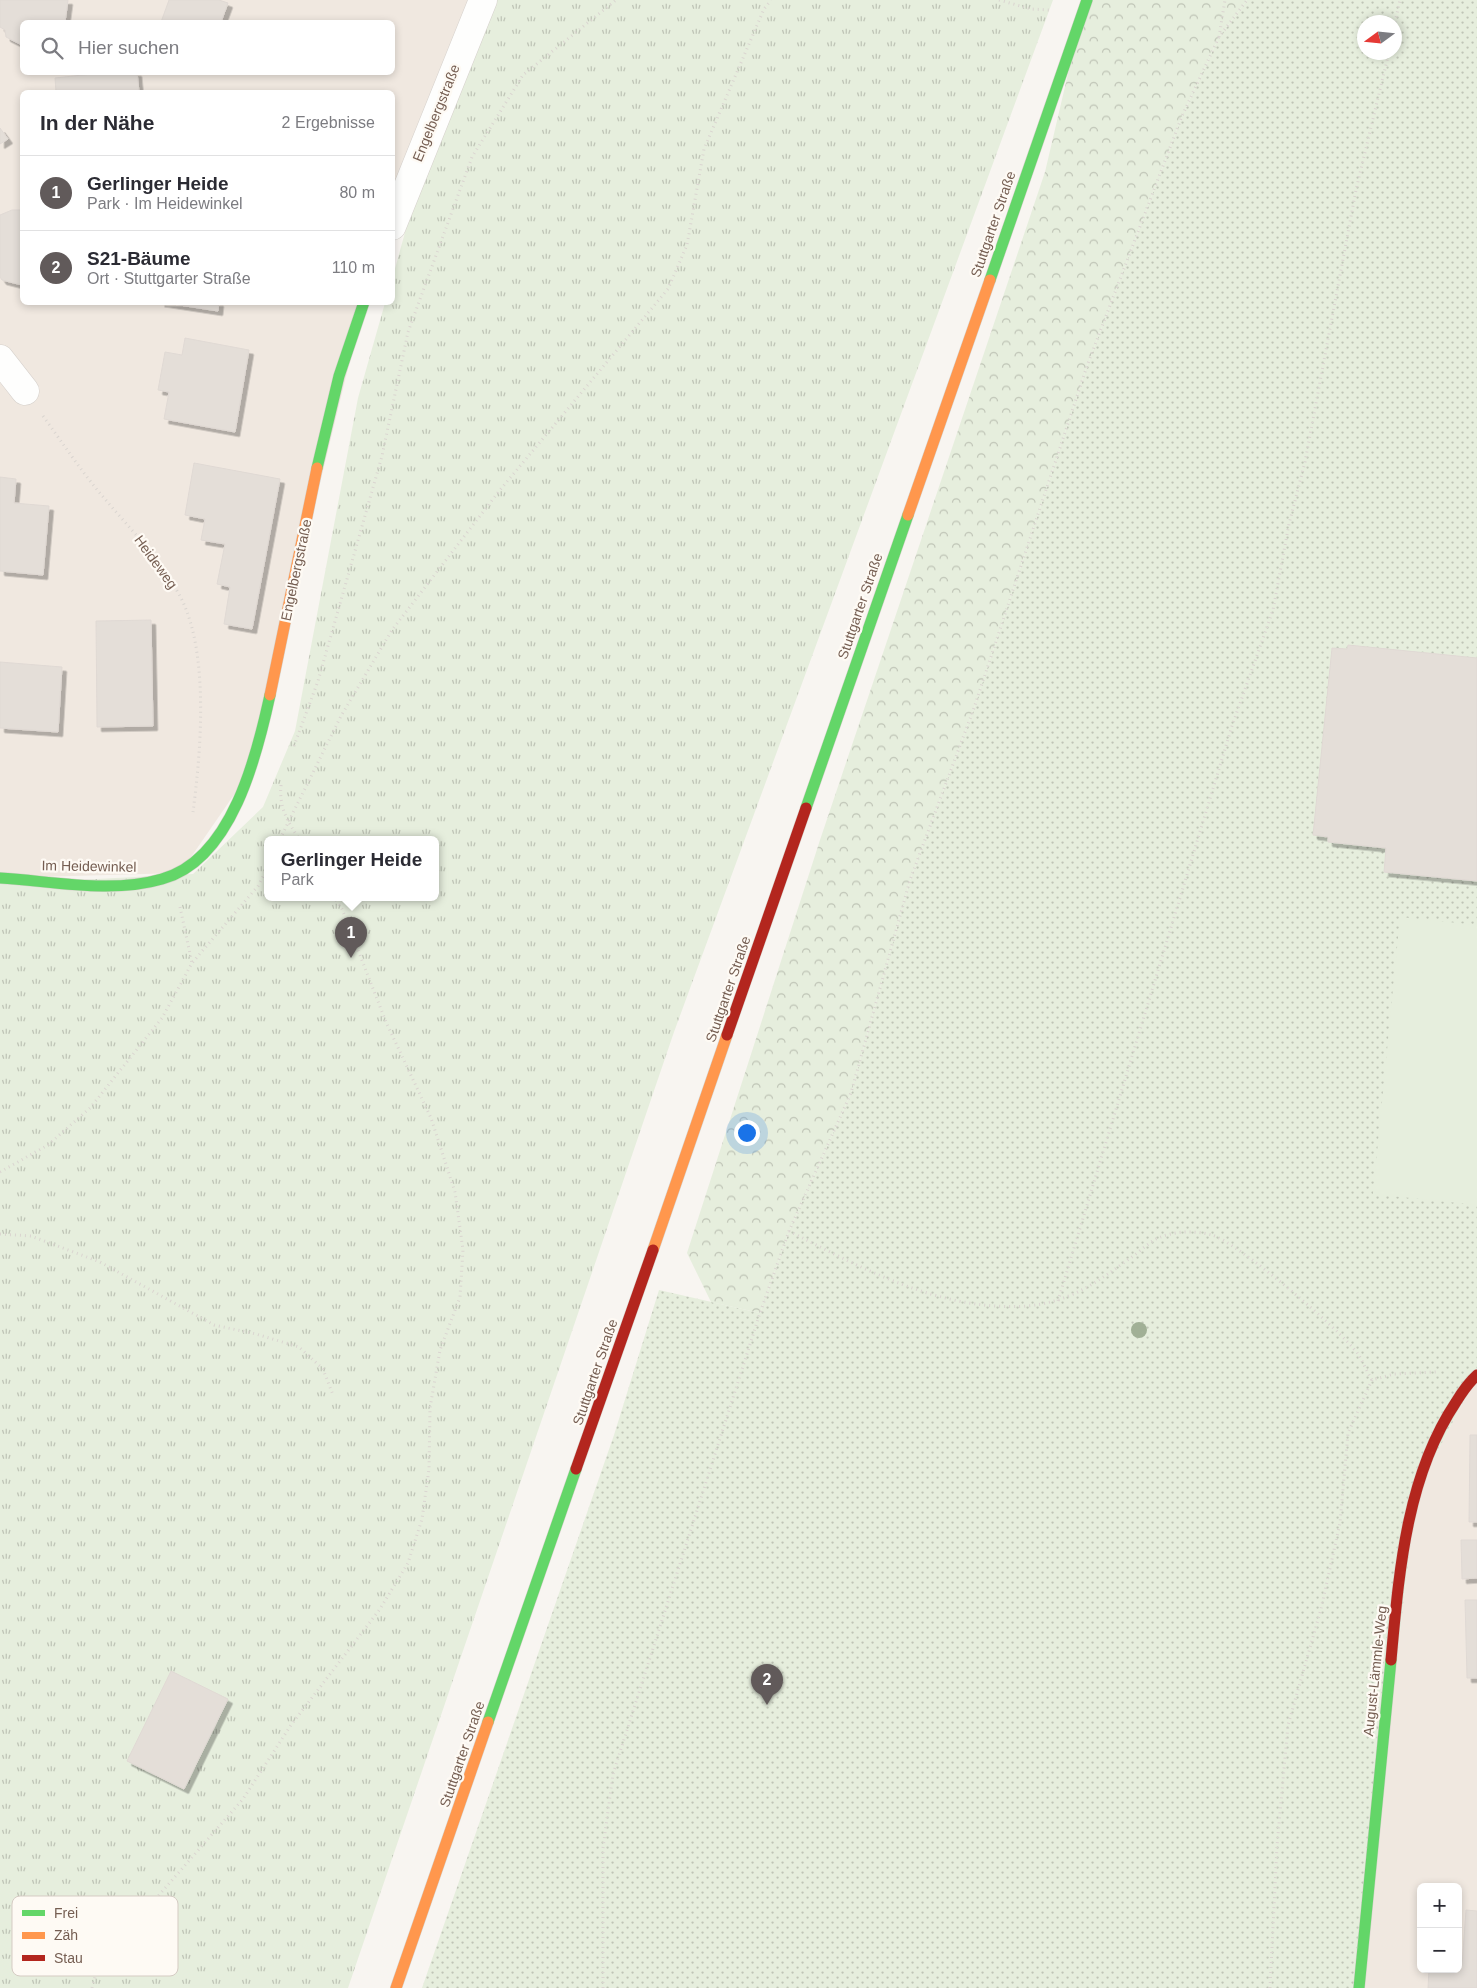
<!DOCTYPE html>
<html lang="de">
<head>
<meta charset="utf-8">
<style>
	:root { --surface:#fff; --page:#f2f2f3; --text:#2b2b33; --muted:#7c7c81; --line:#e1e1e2; --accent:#615a5a }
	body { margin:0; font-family:Helvetica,sans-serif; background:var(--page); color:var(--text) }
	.controls { position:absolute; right:15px; bottom:15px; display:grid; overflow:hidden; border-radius:8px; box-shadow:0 2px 8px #0003 }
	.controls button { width:45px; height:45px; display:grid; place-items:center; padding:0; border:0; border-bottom:1px solid var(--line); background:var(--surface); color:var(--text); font:25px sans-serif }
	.compass { position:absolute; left:1357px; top:15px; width:45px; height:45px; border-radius:50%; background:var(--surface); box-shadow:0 2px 8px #0003; rotate:255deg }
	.you { position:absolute; left:746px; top:1132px; width:18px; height:18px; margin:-12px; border:4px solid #fff; border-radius:50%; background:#1a73e8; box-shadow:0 0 0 8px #1a73e833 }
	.badge { display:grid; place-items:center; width:32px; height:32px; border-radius:50%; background:var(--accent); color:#fff; font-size:16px; font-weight:700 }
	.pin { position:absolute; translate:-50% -41px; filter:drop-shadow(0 1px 2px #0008) }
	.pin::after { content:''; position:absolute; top:26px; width:18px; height:15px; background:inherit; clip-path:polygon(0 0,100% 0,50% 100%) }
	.popup { position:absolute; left:264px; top:836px; width:175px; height:65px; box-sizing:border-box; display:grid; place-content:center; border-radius:8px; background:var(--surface); filter:drop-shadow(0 1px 4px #0005); font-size:16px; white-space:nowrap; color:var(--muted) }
	.popup b { font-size:19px; color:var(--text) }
	.popup::after { content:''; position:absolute; left:50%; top:100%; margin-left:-10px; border:10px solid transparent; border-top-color:var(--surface) }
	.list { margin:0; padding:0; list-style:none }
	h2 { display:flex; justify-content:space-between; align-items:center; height:65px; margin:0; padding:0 20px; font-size:21px }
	h2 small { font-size:16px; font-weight:400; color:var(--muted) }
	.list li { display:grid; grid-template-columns:32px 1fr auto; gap:15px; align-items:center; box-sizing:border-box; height:75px; padding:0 20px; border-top:1px solid var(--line) }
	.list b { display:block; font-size:19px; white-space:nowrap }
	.list p { margin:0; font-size:16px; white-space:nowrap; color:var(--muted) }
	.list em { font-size:16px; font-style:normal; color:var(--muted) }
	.icon { flex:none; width:28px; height:28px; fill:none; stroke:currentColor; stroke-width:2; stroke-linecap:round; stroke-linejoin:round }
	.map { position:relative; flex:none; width:1477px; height:1988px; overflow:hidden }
	.search { position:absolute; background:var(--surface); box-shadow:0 2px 8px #0003; left:20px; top:20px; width:375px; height:55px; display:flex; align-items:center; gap:12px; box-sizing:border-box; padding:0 18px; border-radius:8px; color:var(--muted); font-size:19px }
	.panel { position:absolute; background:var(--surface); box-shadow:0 2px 8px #0003; left:20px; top:90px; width:375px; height:215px; border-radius:8px }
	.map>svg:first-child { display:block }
</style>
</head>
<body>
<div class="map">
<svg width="1477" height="1988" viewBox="0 0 1477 1988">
	<defs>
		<pattern id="grass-dots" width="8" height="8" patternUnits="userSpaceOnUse" patternTransform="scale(1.25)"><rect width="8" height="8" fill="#e6eedd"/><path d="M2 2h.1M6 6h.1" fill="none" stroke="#bfc4b6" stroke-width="1.8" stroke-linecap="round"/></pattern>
		<pattern id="forest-crowns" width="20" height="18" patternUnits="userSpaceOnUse" patternTransform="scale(1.25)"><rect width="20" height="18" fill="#e6eedd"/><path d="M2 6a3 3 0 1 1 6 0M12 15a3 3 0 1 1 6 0" fill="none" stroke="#bfc4b6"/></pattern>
		<pattern id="park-tufts" width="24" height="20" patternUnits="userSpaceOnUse" patternTransform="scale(1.25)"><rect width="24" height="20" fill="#e6eedd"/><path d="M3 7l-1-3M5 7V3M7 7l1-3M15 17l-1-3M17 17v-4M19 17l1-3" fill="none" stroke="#bfc4b6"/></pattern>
		<filter id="shadow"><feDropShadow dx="4.5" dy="4.5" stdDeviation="0" flood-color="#0004"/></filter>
	</defs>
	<rect width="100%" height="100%" fill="#f8f5f1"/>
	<g fill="#f0e8e0" fill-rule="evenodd">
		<path d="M0 0H483L393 226 392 92H22V302L364 303 249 773 180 873 0 878ZM22 22H392V72H22Z"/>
		<path d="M1477 1375V1988H1359L1416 1493ZM1421 1887H1458V1969H1421Z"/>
	</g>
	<path fill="url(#grass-dots)" fill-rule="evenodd" d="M1247 0H1477V1375L1416 1493 1359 1988H422L614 1435 659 1290 760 1313 789 1231 851 1093 910 880 974 708 1087 366 1182 116 1219 37ZM1364 22H1394V52H1364Z"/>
	<polygon fill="url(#forest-crowns)" points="1087,0 1247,0 1219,37 1182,116 1087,366 974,708 910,880 851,1093 789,1231 760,1313 711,1302 687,1253 820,840 1045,172 1082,14"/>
	<path fill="url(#park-tufts)" fill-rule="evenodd" d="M486 0H1053L674 1032 348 1988H0V884L193 874 263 807 295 731 358 398 385 303 392 302 393 276 412 207ZM267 839H435V897H267Z"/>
	<polygon fill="#e6eedd" points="1400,917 1477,925 1477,1205 1373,1194"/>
	<g fill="#e4ded8" stroke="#e0d9d4" filter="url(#shadow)">
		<polygon points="0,0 68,0 65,22 22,22 22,45 6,37 5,30 0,27"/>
		<polygon points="169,0 219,0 228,3 221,22 161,22"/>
		<polygon points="110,72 137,72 139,92 56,92 55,78"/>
		<polygon points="0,128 8,139 0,144"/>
		<polygon points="12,210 22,210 22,285 2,280 0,277 0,215"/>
		<polygon points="160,302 219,302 218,311"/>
		<polygon points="185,338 249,350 235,432 164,419 169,392 158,390 165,352 182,355"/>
		<polygon points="194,463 280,479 252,629 224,624 230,587 217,584 225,544 201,540 205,519 185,515"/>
		<polygon points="0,477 16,479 14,503 49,506 43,575 0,571"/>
		<polygon points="151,620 153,726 97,727 96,621"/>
		<polygon points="1348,645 1477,658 1477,881 1384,872 1386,848 1328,842 1328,837 1313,835 1332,648 1347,649"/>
		<polygon points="0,662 62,667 58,732 0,728"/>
		<polygon points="1470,1435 1477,1435 1477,1522 1469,1522"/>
		<polygon points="1461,1540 1477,1540 1477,1578 1462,1579"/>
		<polygon points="1465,1600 1477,1600 1477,1678 1467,1678"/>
		<polygon points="171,1671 228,1699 184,1789 127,1761"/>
		<polygon points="1466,1910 1477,1911 1477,1988 1428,1988 1429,1969 1458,1969 1458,1966 1462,1966"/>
	</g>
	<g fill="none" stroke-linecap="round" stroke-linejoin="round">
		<defs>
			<g id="street">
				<polyline points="392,226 483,0"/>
				<polyline points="0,359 25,391"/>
			</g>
			<g id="fast">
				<polyline points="990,280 1087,0"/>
				<polyline points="317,468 339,376 364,302"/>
				<polyline points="806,808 908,515"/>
				<path d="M0 878C52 881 111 894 162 879 232 860 257 755 270 695"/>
				<polyline points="488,1722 576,1469"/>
				<polyline points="1359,1988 1391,1660"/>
			</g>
			<g id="slow">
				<polyline points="908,515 990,280"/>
				<polyline points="270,695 317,468"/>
				<polyline points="653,1250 727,1035"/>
				<polyline points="396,1988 488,1722"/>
			</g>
			<g id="jam">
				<polyline points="727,1035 806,808"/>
				<polyline points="576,1469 653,1250"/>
				<path d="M1391 1660C1399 1573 1406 1477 1456 1402 1462 1392 1468 1383 1477 1375"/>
			</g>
		</defs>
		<use href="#street" stroke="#d6d1cc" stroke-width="29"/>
		<use href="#fast" stroke="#d6d1cb" stroke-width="12"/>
		<use href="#slow" stroke="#d6d1cb" stroke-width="12"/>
		<use href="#jam" stroke="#d6d1cb" stroke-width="12"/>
		<g stroke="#dad5d0" stroke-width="3" stroke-dasharray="1 4" stroke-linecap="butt">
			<polyline points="999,0 1031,9 1050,10"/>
			<polyline points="1394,27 1400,0"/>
			<polyline points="1219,37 1225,0"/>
			<path d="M43 416C62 442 79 468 99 492 128 527 161 559 182 600 209 656 201 751 193 812"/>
			<polyline points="294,746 318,681 382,456 408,332 472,157 523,75 616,0"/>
			<path d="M281 785C279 808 287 820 299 839"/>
			<polyline points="280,839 341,716 392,630 500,490 668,289 687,245 704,149 764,9 771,0"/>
			<polyline points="180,907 192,963"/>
			<polyline points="0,1172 48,1145 90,1108 162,1018 192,963 258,886 267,869"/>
			<path d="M789 1231C863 1269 942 1312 1027 1306 1070 1302 1096 1283 1129 1259 1138 1253 1147 1244 1156 1239 1173 1231 1193 1230 1212 1235 1237 1242 1341 1330 1358 1354 1363 1362 1367 1372 1372 1380L1394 1374 1436 1372"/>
			<polyline points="0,1234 31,1236 100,1262 214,1325 256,1334 299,1347 323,1369 333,1395"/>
			<polyline points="1058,1301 1232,726 1273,610 1289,524 1305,462 1356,190 1389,52"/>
			<polyline points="92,1988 95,1977 117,1943 243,1799 291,1725 380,1609 408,1563 422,1519 429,1469 430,1408 440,1350 460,1297 463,1250 455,1192 431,1118 386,1022 342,909 334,897"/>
			<polyline points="603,1988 603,1848 613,1774 760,1313 789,1231 851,1093 910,880 974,708 1087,366 1182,116 1219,37 1247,0"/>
			<polyline points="1270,1988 1277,1846 1288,1725 1321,1609 1340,1523 1348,1433 1372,1380"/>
		</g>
		<use href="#street" stroke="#fefefd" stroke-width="28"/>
		<use href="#fast" stroke="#63d668" stroke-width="11"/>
		<use href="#slow" stroke="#ff974d" stroke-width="11"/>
		<use href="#jam" stroke="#b3261e" stroke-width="11"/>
	</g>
	<circle fill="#a1b096" cx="1139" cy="1330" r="8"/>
	<g text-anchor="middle" stroke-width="4.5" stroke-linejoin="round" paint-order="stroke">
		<g font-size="14" fill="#755e52" stroke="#fefaf4">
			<text transform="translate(436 113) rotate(-68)" y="5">Engelbergstraße</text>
			<text transform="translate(993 224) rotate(-71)" y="5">Stuttgarter Straße</text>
			<text transform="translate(156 562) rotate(54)" y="5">Heideweg</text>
			<text transform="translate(296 570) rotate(-78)" y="5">Engelbergstraße</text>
			<text transform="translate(860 606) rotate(-71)" y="5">Stuttgarter Straße</text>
			<text transform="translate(89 866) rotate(1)" y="5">Im Heidewinkel</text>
			<text transform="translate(728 989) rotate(-71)" y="5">Stuttgarter Straße</text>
			<text transform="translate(595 1372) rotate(-71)" y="5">Stuttgarter Straße</text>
			<text transform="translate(1375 1671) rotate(-84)" y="5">August-Lämmle-Weg</text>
			<text transform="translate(462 1754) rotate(-71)" y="5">Stuttgarter Straße</text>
		</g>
	</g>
	<rect x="12" y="1896" width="166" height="80" rx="8" fill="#fefaf4" stroke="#d5cbc3" stroke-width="1"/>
	<rect x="22" y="1910" width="23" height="6" fill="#63d668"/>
	<rect x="22" y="1932" width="23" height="7" fill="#ff974d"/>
	<rect x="22" y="1955" width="23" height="6" fill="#b3261e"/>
	<g font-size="14" fill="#755e52">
		<text x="54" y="1918">Frei</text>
		<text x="54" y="1940">Zäh</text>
		<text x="54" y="1963">Stau</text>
	</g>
</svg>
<div class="controls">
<button>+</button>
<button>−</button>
</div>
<svg class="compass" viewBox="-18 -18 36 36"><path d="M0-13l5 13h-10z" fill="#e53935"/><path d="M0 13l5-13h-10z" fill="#7c7c81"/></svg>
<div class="you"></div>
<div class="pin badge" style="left:351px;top:958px">1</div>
<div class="popup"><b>Gerlinger Heide</b>Park</div>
<div class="pin badge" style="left:767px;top:1705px">2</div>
<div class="search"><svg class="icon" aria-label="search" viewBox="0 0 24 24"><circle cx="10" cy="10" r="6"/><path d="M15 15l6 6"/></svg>Hier suchen</div>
<section class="panel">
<h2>In der Nähe<small>2 Ergebnisse</small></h2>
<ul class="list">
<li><span class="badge">1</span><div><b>Gerlinger Heide</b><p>Park · Im Heidewinkel</p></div><em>80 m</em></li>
<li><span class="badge">2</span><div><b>S21-Bäume</b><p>Ort · Stuttgarter Straße</p></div><em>110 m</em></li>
</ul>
</section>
</div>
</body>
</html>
